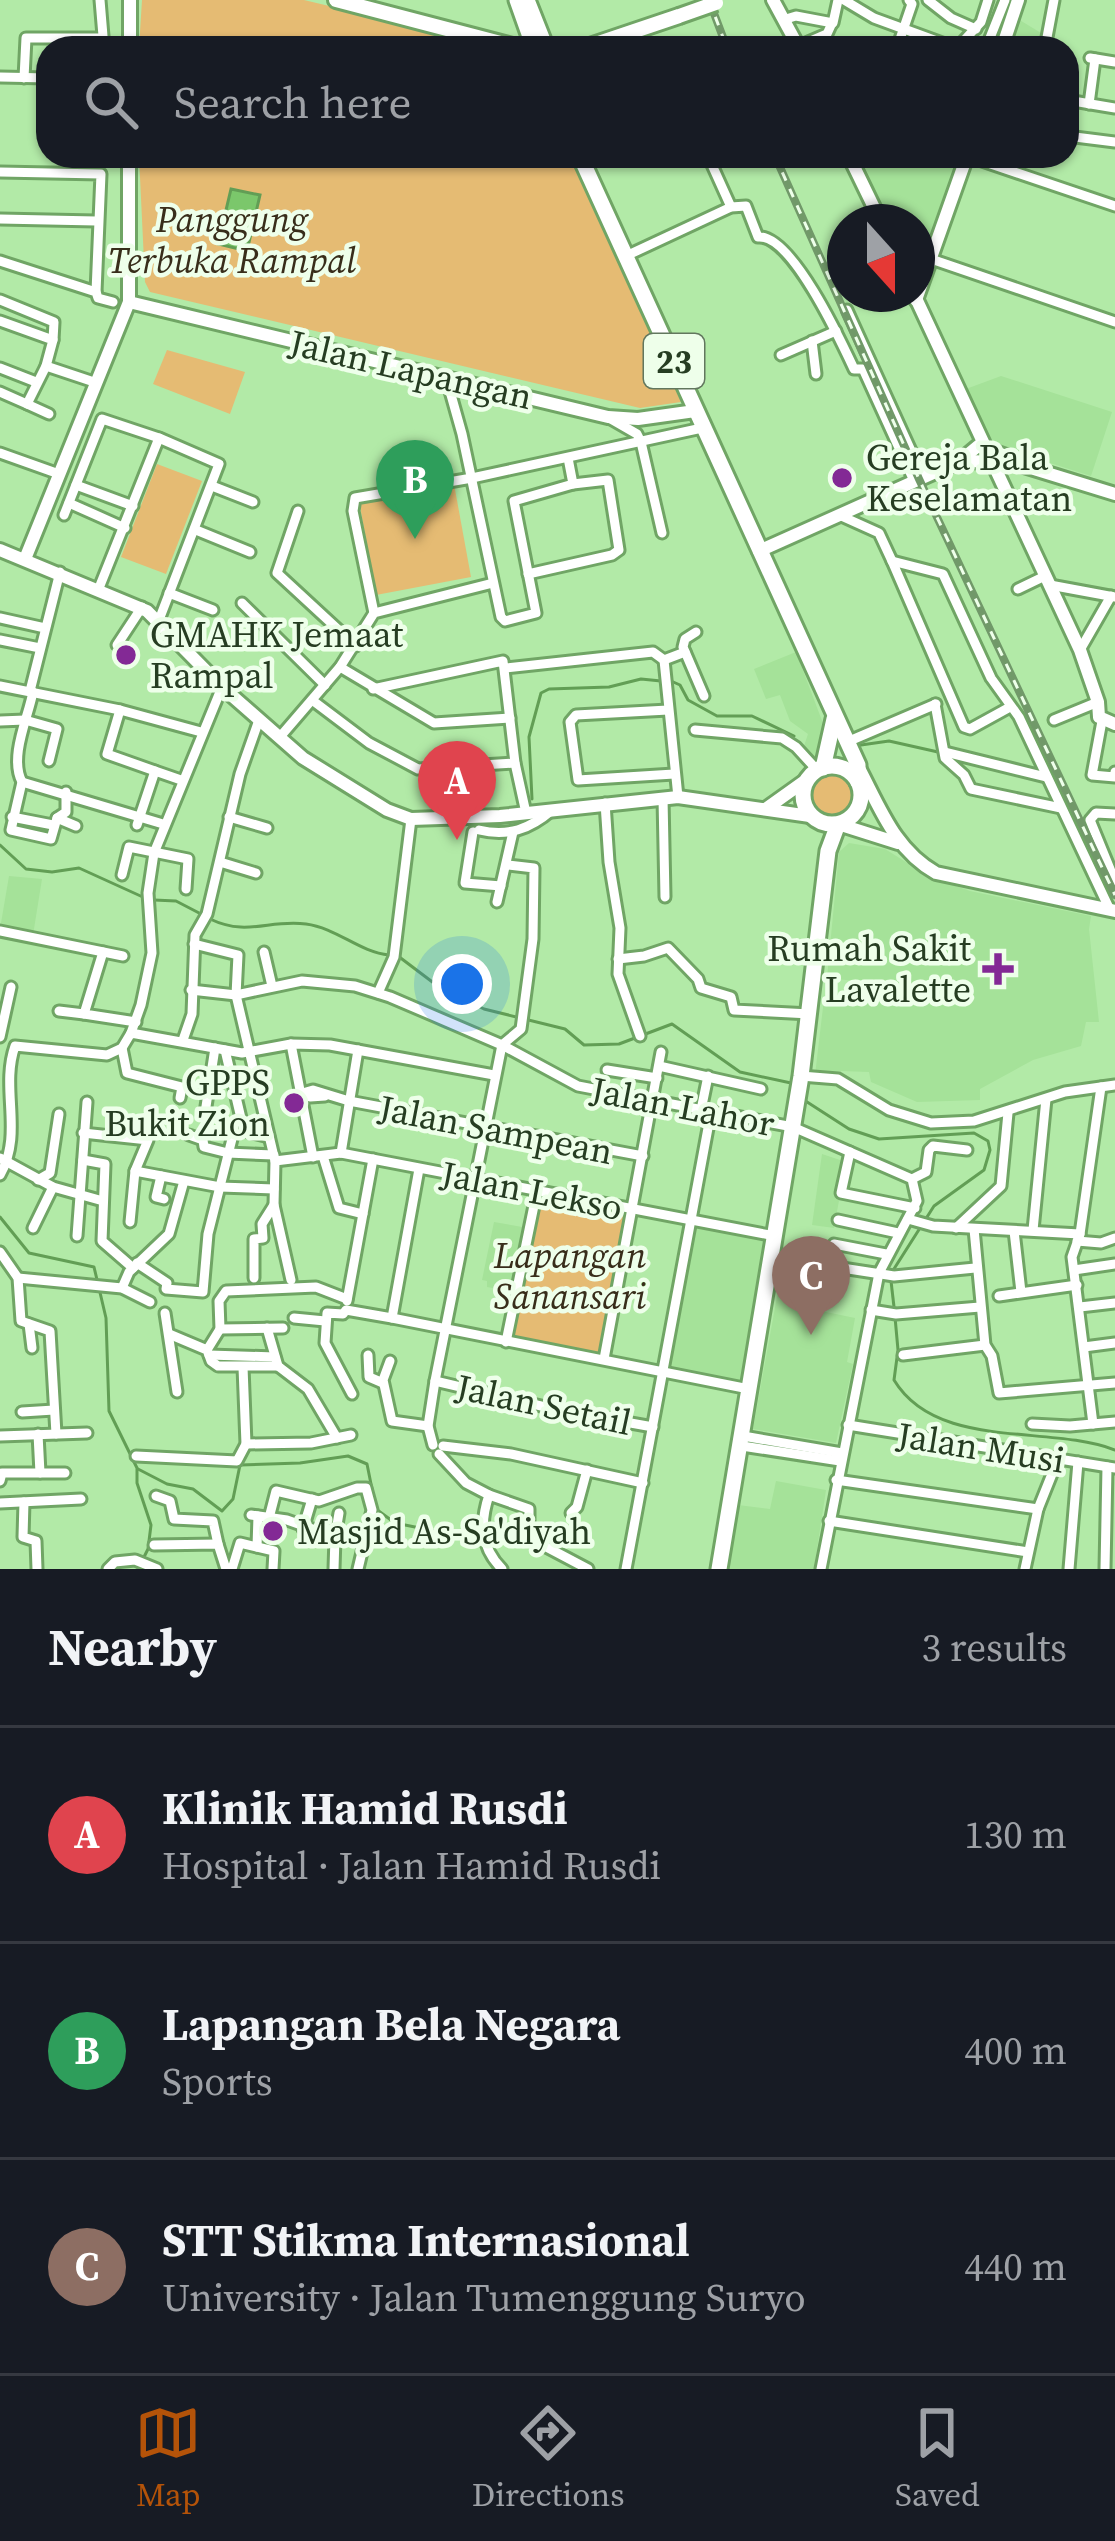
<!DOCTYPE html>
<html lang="en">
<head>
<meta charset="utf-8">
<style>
	:root { --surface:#171b24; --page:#20242c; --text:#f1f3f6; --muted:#9ea1a6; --line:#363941; --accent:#b45309 }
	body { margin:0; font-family:"Source Serif 4",serif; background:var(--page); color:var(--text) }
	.compass { position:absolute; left:827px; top:204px; width:108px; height:108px; border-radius:50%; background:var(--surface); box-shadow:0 3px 9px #0004; rotate:159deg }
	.you { position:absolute; left:462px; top:984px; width:42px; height:42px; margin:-30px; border:9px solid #fff; border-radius:50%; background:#1a73e8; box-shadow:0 0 0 18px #1a73e833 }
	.badge { display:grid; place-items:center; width:78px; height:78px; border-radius:50%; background:var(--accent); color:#fff; font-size:39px; font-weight:700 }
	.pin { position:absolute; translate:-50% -99px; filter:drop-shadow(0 3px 6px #0008) }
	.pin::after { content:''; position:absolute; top:63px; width:42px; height:36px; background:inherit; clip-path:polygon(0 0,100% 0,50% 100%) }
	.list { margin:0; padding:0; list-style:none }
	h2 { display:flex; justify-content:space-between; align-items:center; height:156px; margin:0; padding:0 48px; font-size:51px }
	h2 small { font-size:39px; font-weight:400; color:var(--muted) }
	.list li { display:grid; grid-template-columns:78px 1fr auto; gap:36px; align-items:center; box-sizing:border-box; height:216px; padding:0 48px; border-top:3px solid var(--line) }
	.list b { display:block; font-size:45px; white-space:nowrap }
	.list p { margin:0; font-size:39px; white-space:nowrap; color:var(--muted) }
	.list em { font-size:39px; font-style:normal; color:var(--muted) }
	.icon { flex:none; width:66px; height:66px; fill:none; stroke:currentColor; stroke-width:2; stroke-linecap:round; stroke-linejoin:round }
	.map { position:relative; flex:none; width:1115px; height:1569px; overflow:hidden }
	.search { position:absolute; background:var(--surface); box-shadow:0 3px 9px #0004; left:36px; right:36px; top:36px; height:132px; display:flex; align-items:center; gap:30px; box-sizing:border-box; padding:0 42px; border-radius:36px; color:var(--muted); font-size:45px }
	.sheet { height:804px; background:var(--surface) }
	nav { display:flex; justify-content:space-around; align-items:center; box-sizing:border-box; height:168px; border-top:3px solid var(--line); background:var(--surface); font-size:33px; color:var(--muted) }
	nav a { display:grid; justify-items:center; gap:6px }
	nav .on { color:var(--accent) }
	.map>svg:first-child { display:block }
</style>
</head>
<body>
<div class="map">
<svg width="1115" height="1569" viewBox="0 0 1115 1569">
	<rect width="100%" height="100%" fill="#b2eaa7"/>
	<g fill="#a5e299">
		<polygon points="1018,19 1046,36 1043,48 1011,46"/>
		<polygon points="772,156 778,156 918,473 914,475"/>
		<polygon points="859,156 929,156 954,164 956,168 927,254 917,251 917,222 888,222"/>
		<polygon points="1001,376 1112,412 1091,476 1003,448 985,434 966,389"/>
		<polygon points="796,652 824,726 815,759 804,746 808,734 790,721 780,695 766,699 754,669"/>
		<polygon points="849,843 885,849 930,877 970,891 1091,916 1089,929 1099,1022 1086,1022 1081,1046 1033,1060 980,1089 980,1100 917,1102 871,1082 869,1072 841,1071 840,1077 815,1075 824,999 866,1003 865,982 827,978 839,852"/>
		<polygon points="9,876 42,879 33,935 0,929"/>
		<polygon points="822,1154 846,1162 834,1228 812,1225"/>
		<polygon points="494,1222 528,1228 514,1292 487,1287 487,1281 482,1280"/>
		<polygon points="696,1227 763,1239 766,1244 743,1381 671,1369 667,1363"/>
		<polygon points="780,1280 824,1289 821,1311 855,1318 847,1362 853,1364 836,1443 753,1429"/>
		<polygon points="776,1481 826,1490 814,1569 729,1569 738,1505 770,1509"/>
	</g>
	<g fill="#e5bb73">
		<polygon points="142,0 304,0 505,48 139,48"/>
		<polygon points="139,156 577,156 681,402 640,408 150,292 145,282"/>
		<polygon points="167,350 245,372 230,414 153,384"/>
		<polygon points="157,464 202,481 166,574 121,557"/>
		<polygon points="454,484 471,577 376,595 359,501"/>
		<circle cx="832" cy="794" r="21"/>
		<polygon points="539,1199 626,1215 600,1354 512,1336"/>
	</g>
	<polygon fill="#7bc76b" stroke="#629e55" stroke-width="3" points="231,189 260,195 247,251 218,244"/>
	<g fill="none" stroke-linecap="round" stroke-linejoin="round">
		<g stroke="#629e55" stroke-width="3">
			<polyline points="671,681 680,685 688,700 717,716 752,716 794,736"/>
			<polyline points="861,745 889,741 938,752"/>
			<polyline points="532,799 529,737 541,693 549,689 609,687 641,679 661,681"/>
			<polyline points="0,845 26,869 52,872 79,868 145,898"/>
			<polyline points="154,900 176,901 201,914"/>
			<path d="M210 919C248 937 269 919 306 924 337 928 359 952 389 955"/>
			<polyline points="398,956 439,987 484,1009 565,1029 584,1045 619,1044 672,1024 740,1072 791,1083"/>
			<polyline points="804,1100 849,1129 879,1139 974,1133 988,1141 990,1150 984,1170 934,1206 892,1272"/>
			<polyline points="0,1217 29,1253 94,1267 106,1318 109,1411 137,1468 137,1483 151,1525 148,1549 138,1569"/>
			<polyline points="891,1281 894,1307"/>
			<path d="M895 1317 898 1350 894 1380C937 1451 1048 1424 1115 1450"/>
			<polyline points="138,1469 167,1484 193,1489 222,1511 233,1499 240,1465 300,1463 348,1456 367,1464 374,1499"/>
			<polyline points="376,1509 395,1523 450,1534"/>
		</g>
		<defs>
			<g id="street">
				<polyline points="100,0 104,48"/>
				<polyline points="844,0 874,18 956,48"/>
				<polyline points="928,0 951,18 976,29"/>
				<polyline points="786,19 796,16 833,23 838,0"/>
				<polyline points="799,46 827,34 832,23"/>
				<polyline points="897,48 912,4 909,0"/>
				<polyline points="957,48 981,22 988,0"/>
				<polyline points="986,48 1005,0"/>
				<polyline points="1045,48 1054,0"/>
				<polyline points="1090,58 1115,62"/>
				<polyline points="0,77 48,78"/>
				<polyline points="24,78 26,38 101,38"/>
				<polyline points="1067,100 1115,108"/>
				<polyline points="1089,104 1095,59"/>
				<polyline points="1067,136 1115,142"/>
				<polyline points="708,156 731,207"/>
				<polyline points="954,156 966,160"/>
				<polyline points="967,156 1115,206"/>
				<polyline points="0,172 101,174 96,292"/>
				<polyline points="0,219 96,221"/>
				<path d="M628 255 731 207 746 206 758 237C791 234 840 339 854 369H863L914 481"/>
				<polyline points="931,259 1115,322"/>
				<polyline points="0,261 96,292 98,298 113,302"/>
				<polyline points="0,300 54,322 53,340"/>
				<polyline points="847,310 923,477"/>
				<polyline points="0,321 53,340 46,366 27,404 0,392"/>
				<polyline points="812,341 816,374"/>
				<polyline points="781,355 836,331"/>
				<polyline points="46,366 94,382"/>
				<polyline points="0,368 36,382"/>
				<polyline points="446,377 462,434 501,617 505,621 536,613 514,501 573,484 568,458"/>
				<polyline points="27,404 49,414"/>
				<polyline points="611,419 637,434 641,442 662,533"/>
				<polyline points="159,438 219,464 159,620"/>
				<polyline points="0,453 59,474"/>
				<polyline points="76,485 133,506"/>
				<polyline points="212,486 253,502"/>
				<polyline points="69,503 125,528"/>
				<polyline points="298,511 277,573 356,646"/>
				<polyline points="64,515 102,419 159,438 99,588"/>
				<polyline points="839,515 879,533 892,561"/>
				<polyline points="196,530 250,552"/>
				<polyline points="528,574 612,555 619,550 608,480 573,484"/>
				<polyline points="1050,585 1115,597"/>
				<polyline points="1018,589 1045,576"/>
				<polyline points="169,593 213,610"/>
				<polyline points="242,603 325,685"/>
				<polyline points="374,613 353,511 355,498 472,478 702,428"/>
				<polyline points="0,618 45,628"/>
				<polyline points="696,632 685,639 683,647 704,696"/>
				<polyline points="0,640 40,648"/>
				<polyline points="117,645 142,607"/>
				<polyline points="1080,650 1111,596"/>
				<polyline points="664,660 678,797"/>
				<polyline points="340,667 434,723 510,718"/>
				<polyline points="506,668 653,652 664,660 685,652"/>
				<polyline points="0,686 120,710 201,732"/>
				<polyline points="373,689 503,661 515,763 526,813"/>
				<polyline points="30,691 60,572"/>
				<path d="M33 692C28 718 9 757 22 782L11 830 51 839 57 818 66 812V792"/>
				<polyline points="312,700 369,743 418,769 515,763"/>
				<polyline points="935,704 945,758 964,775 971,789 1061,808"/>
				<polyline points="1010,707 970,729 964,727 892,561 943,574 991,678 1019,717 1110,910"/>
				<polyline points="120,710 107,754 155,771"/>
				<polyline points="668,710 576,715 570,722 578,780 674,774"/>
				<polyline points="1054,720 1098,702"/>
				<polyline points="0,721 25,720 57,729 49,761"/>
				<polyline points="1102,721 1092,775 1115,777 1115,772"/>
				<polyline points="695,730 782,738 796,747 818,771"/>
				<polyline points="279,738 340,667 374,613 493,583"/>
				<polyline points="847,742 936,704"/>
				<polyline points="945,752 1046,777"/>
				<polyline points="22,782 163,824"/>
				<polyline points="663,798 665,897"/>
				<polyline points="605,803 609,862 620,928 618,974 640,1036"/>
				<polyline points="1115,814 1096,813 1090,820 1115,881"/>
				<polyline points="12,817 53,825"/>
				<polyline points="229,817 267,828"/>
				<polyline points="57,818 76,826"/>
				<polyline points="137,825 155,771 181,780"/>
				<path d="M479 830C508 837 530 829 552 810"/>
				<polyline points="473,832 465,883 501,886"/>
				<polyline points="220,862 256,873"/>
				<polyline points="122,875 129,847 188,859 186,889"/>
				<polyline points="497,902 513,832"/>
				<polyline points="0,931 123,956"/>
				<polyline points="194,944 238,955 236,995 275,1161 341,1153 775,1236"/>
				<polyline points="103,952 84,1014 136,1022"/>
				<polyline points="264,952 272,986"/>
				<polyline points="618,959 644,956 668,948 698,979 701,988 731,997 734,1010 810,1014"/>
				<polyline points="191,990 236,995 302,981 355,986 390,997 502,1045 578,1086 793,1127 912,1179 917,1201 879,1273 821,1569"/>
				<polyline points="378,993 394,957 411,819"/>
				<polyline points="59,1011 84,1014"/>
				<polyline points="131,1033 141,1005 152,953 148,893 154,853 222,687"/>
				<polyline points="0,1037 11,987"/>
				<polyline points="183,1040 192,1014 195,935 207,914 240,774 259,720"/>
				<polyline points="291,1044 313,1157"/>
				<polyline points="502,1045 521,1029 533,939 534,868 508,865"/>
				<polyline points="122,1048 127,1073 182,1087 180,1098"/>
				<polyline points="225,1050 244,1131 269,1137"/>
				<polyline points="659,1066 761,1089"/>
				<polyline points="607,1070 657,1078"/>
				<polyline points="801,1076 838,1079 889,1110 931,1123 974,1121 1065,1092 1115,1085"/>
				<polyline points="325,1096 310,1097 306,1092 313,1090 349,1101 643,1156"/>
				<polyline points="701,1110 708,1076"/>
				<polyline points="205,1113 215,1048"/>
				<polyline points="83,1133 148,1140 135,1171 130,1222"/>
				<polyline points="189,1135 203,1140 204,1147 228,1153 274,1155"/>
				<polyline points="850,1152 841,1193 915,1208"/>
				<polyline points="341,1153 358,1050"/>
				<polyline points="323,1156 339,1208 363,1214"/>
				<polyline points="0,1158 53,1187 103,1201"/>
				<polyline points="83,1160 105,1164 102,1241 133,1268"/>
				<polyline points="275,1161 274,1205 291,1280"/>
				<polyline points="135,1171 220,1187 274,1189"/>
				<path d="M0 1175C24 1133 0 1089 15 1046L107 1055 122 1048 131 1033 242 1053 291 1044 330 1045 494 1075"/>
				<polyline points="161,1176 156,1197 164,1199"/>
				<polyline points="912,1179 926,1172 929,1150 933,1146 967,1150"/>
				<polyline points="38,1180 50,1173 59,1114"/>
				<polyline points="908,1219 933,1226 1080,1234"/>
				<polyline points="838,1220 898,1233"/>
				<polyline points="33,1228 53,1187"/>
				<polyline points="956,1228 1001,1186 1008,1113"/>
				<polyline points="974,1229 985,1345 992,1356 999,1393 1115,1383"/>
				<polyline points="1033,1230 1046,1099"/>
				<polyline points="1014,1231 1021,1292"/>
				<polyline points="77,1236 87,1102"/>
				<polyline points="1077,1241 1101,1243 1115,1238"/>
				<polyline points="834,1244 886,1254"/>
				<polyline points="0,1252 18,1278 21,1321 50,1331 56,1434"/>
				<polyline points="137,1263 167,1283 166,1289 203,1292 208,1234 232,1139"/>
				<polyline points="829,1266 894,1276 975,1268"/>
				<polyline points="1074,1270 1115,1264"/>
				<polyline points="18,1278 122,1288 150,1302"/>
				<polyline points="254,1278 254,1239 263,1238 262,1224 274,1205"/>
				<polyline points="122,1288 129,1272 169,1234 184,1181"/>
				<polyline points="999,1296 1077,1285"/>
				<polyline points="347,1301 373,1159"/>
				<polyline points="1080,1307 1115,1303"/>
				<polyline points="871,1310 896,1314 980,1307"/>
				<polyline points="165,1313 177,1392"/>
				<polyline points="294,1318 325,1321"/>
				<polyline points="392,1318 419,1169"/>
				<polyline points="29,1324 32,1348"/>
				<polyline points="267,1328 278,1366 308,1389 337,1438"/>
				<polyline points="220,1329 283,1328"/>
				<polyline points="169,1334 207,1350 211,1361 218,1366 278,1366"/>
				<polyline points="506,1342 537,1191"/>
				<polyline points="1084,1347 1115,1343"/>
				<polyline points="207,1350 220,1329 219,1301 226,1291 316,1287 347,1299"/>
				<polyline points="209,1355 275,1357"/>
				<polyline points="368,1355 369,1377 383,1383"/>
				<polyline points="903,1355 985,1345"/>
				<polyline points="604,1359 661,1052"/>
				<polyline points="390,1361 383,1380 392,1421 428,1426"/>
				<polyline points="435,1381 558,1410 653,1427"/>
				<polyline points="352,1394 325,1343 327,1313 343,1314 346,1310 392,1318 749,1389"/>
				<polyline points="22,1412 54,1410"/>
				<polyline points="1032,1424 1070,1426 1115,1422"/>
				<polyline points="1093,1424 1072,1257 1080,1234 1101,1087"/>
				<polyline points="848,1425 1115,1468"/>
				<polyline points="38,1434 40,1473"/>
				<polyline points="0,1436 87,1433"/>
				<polyline points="743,1436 842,1453"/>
				<polyline points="246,1444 311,1443 351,1435"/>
				<polyline points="433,1445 428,1426 435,1381 502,1045"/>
				<polyline points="443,1446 511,1454 643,1483"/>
				<polyline points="742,1446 840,1461"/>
				<path d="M439 1454 466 1483 489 1495C480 1522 480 1547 502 1569"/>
				<polyline points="136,1456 237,1461 246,1444 243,1367"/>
				<polyline points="836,1480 1038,1509"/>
				<polyline points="0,1481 2,1473 65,1473"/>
				<polyline points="489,1495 529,1509 529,1530 535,1541 588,1569"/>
				<polyline points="156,1496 170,1501 174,1519 213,1521 218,1544"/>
				<polyline points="24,1502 23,1537 36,1541 37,1569"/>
				<polyline points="0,1503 81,1499"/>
				<polyline points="571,1513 577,1507 587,1470"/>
				<polyline points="251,1515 287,1520 335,1537 334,1569"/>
				<polyline points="269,1518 276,1491 319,1501 357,1488 366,1488 372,1510 358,1569"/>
				<polyline points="829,1521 1028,1552"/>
				<polyline points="303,1529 312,1499"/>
				<polyline points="335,1537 339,1513"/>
				<polyline points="154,1545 218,1544 226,1569"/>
				<polyline points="257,1547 274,1551 273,1569"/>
				<polyline points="108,1569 115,1562 135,1560 157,1569"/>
				<polyline points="232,1569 240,1543 257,1547 258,1516"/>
				<polyline points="626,1569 711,1112"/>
				<polyline points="1025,1569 1038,1509 1058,1459"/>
				<polyline points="1069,1569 1078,1462"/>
				<polyline points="1105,1569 1107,1467"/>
			</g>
			<g id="secondary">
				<polyline points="130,0 130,48"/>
				<polyline points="773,0 799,48"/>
				<polyline points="1002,48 1018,0"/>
				<polyline points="849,156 881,222"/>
				<polyline points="914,294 1080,650 1098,702 1099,717 1115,724"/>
				<polyline points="916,300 967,156"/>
				<polyline points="129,302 608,417 638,419 695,411"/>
				<polyline points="960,461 1011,462 1115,494"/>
				<polyline points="0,550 147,611 222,687 303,758 387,810 411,819 500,816 678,797 810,816"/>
				<polyline points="759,551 960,461 978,446 1006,456 1011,462"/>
				<polyline points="25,559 129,302 129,156"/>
				<path d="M859 768C880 808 895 850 936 873L1115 911"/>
				<polyline points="767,808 809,778"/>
				<polyline points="838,824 898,843"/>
			</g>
			<g id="primary">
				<polyline points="336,0 520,48"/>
				<polyline points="584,48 679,16"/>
			</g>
			<g id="highway">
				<polyline points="517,0 534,48"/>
				<polyline points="527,0 546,48"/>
				<polyline points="580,156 858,765 858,782"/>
				<circle cx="832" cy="795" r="29"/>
				<polyline points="823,768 834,719"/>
				<polyline points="719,1569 801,1076 828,851 838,824"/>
			</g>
		</defs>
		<use href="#street" stroke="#70a565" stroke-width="15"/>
		<use href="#secondary" stroke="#70a565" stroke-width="18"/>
		<use href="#primary" stroke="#70a565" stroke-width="20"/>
		<use href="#highway" stroke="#70a565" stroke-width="21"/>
		<use href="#street" stroke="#fff" stroke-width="9"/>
		<use href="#secondary" stroke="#fff" stroke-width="12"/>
		<use href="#primary" stroke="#fff" stroke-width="14"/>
		<use href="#highway" stroke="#fff" stroke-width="15"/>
		<defs>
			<g id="rail">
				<polyline points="709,0 727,48"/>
				<polyline points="775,156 919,479 1115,895"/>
			</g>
		</defs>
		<use href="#rail" stroke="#719969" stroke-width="8"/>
		<use href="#rail" stroke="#eeffea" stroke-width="3" stroke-dasharray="9" stroke-linecap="butt"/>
		<defs>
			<polyline id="primary-bridge" points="679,16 716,3"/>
		</defs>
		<use href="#primary-bridge" stroke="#70a565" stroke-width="20" stroke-linecap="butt"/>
		<use href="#primary-bridge" stroke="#fff" stroke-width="14"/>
	</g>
	<g fill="#832995" stroke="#eeffea" stroke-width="4.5">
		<circle cx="842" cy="478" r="12"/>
		<circle cx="126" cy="655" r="12"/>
		<path d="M992 951h12v12h12v12h-12v12h-12v-12h-12v-12h12z"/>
		<circle cx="294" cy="1103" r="12"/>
		<circle cx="273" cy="1531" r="12"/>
	</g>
	<g text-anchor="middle" stroke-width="9" stroke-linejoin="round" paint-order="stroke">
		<rect fill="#eeffea" stroke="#62775e" stroke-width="3" x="644" y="334" width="60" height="54" rx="9"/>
		<g font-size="33" font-weight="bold" fill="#263d22">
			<text x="674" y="373">23</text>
		</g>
		<g font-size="36" font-style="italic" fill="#382d1a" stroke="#eeffea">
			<text x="232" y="232">Panggung<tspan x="232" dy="41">Terbuka Rampal</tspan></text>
			<text x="570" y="1268">Lapangan<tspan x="570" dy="41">Sanansari</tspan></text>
		</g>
		<g font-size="36" fill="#263d22" stroke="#eeffea">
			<text transform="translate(411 369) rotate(13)" y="13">Jalan Lapangan</text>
			<text transform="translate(683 1106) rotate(11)" y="13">Jalan Lahor</text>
			<text transform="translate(496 1129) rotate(11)" y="13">Jalan Sampean</text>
			<text transform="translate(532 1190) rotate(11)" y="13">Jalan Lekso</text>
			<text transform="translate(544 1404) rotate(12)" y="13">Jalan Setail</text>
			<text transform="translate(981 1447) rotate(9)" y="13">Jalan Musi</text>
		</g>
		<g font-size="36" fill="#263d22" stroke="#eeffea" text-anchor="start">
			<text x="866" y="470">Gereja Bala<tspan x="866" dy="41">Keselamatan</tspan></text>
			<text x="150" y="647">GMAHK Jemaat<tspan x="150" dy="41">Rampal</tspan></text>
			<text x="971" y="961" text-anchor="end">Rumah Sakit<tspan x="971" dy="41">Lavalette</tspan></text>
			<text x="270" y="1095" text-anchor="end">GPPS<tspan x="270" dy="41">Bukit Zion</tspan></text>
			<text x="297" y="1544">Masjid As-Sa'diyah</text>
		</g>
	</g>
</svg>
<svg class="compass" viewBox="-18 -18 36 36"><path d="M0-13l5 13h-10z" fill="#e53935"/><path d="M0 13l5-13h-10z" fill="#9ea1a6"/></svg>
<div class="you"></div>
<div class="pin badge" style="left:457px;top:840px;background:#e0444e">A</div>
<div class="pin badge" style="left:415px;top:539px;background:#2e9e5b">B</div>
<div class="pin badge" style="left:811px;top:1335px;background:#8d6e63">C</div>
<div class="search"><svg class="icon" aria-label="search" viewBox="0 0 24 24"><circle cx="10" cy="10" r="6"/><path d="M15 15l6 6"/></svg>Search here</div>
</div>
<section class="sheet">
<h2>Nearby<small>3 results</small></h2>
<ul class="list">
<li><span class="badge" style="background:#e0444e">A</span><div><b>Klinik Hamid Rusdi</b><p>Hospital · Jalan Hamid Rusdi</p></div><em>130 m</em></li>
<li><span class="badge" style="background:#2e9e5b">B</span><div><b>Lapangan Bela Negara</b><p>Sports</p></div><em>400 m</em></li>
<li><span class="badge" style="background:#8d6e63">C</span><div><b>STT Stikma Internasional</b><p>University · Jalan Tumenggung Suryo</p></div><em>440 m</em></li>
</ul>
</section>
<nav>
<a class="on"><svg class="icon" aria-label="map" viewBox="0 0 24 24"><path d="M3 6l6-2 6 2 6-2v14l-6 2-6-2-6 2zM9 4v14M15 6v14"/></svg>Map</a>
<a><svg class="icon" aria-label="directions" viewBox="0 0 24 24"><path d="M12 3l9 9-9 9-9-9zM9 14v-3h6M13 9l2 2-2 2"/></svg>Directions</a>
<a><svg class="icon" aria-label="saved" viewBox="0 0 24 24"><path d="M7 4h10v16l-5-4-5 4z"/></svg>Saved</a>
</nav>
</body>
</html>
